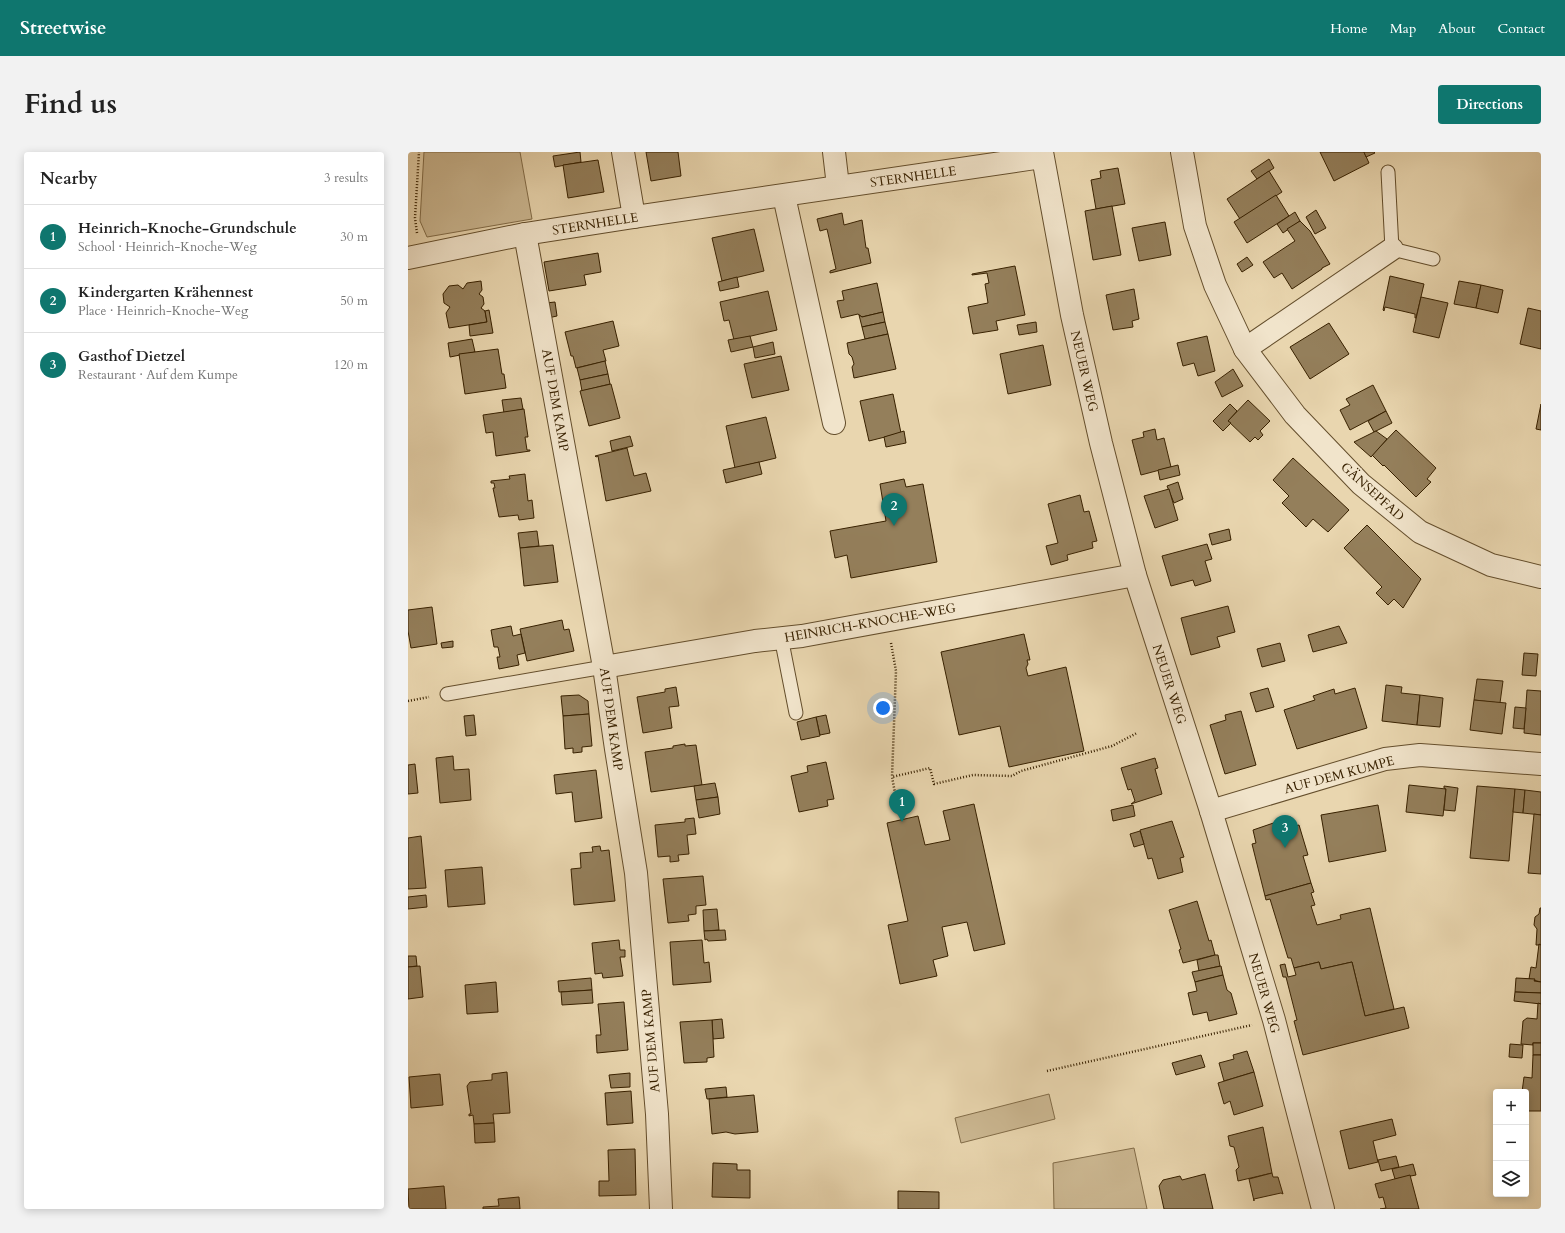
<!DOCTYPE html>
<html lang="en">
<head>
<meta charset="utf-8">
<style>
	:root { --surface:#fff; --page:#f2f2f2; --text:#222; --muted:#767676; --line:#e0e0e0; --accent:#0f766e }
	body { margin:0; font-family:Cardo,serif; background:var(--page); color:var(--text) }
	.controls { position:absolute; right:12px; bottom:12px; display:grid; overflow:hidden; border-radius:4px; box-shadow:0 2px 10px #0003 }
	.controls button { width:36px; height:36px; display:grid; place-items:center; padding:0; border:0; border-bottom:1px solid var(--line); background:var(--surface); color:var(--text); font:20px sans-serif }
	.you { position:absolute; left:475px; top:556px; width:14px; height:14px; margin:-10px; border:3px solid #fff; border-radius:50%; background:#1a73e8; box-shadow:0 0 0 6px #1a73e833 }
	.badge { display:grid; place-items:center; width:26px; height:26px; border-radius:50%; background:var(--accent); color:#fff; font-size:13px; font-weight:700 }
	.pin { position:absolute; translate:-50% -33px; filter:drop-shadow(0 1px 2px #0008) }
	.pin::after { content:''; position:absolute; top:21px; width:14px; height:12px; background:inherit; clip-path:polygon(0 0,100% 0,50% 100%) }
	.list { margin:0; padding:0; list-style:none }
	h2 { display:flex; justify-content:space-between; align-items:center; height:52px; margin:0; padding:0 16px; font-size:17px }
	h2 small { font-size:13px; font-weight:400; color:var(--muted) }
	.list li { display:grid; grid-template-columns:26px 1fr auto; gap:12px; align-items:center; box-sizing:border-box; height:64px; padding:0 16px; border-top:1px solid var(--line) }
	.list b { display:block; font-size:15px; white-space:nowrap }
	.list p { margin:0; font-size:13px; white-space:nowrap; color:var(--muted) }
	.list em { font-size:13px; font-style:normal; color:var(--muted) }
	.icon { flex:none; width:22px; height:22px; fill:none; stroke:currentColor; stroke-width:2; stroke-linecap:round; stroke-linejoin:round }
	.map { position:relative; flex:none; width:1133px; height:1057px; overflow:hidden; border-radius:4px }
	header { display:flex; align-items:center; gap:24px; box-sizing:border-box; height:56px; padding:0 20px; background:var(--accent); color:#fff }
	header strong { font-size:19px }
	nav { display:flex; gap:22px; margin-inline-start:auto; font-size:14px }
	.intro { display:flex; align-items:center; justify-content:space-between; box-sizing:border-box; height:96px; padding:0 24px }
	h1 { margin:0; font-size:28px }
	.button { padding:10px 18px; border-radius:4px; background:var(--accent); color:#fff; font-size:14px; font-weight:700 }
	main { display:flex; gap:24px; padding:0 24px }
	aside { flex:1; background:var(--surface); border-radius:4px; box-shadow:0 2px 10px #0003 }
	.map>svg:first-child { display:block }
</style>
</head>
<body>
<header>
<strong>Streetwise</strong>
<nav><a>Home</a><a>Map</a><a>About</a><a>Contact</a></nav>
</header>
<div class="intro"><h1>Find us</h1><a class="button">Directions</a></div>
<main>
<aside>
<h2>Nearby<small>3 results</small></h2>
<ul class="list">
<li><span class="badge">1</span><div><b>Heinrich-Knoche-Grundschule</b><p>School · Heinrich-Knoche-Weg</p></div><em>30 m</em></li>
<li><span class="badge">2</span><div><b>Kindergarten Krähennest</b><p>Place · Heinrich-Knoche-Weg</p></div><em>50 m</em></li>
<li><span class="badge">3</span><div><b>Gasthof Dietzel</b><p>Restaurant · Auf dem Kumpe</p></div><em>120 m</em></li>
</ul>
</aside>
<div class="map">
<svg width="1133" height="1057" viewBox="0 0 1133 1057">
	<rect width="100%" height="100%" fill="#e9d6af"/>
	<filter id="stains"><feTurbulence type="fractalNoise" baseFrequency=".005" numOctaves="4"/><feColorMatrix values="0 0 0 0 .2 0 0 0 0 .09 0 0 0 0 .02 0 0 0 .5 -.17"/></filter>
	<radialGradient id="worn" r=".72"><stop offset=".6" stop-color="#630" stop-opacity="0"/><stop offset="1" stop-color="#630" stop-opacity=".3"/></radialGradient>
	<g fill="#cbb791" stroke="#826c48">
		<polygon points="16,0 112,0 124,67 19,85 12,69"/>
		<polygon points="641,942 647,967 553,991 547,966"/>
		<polygon points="726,996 739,1057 646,1057 645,1011"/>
	</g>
	<g fill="#947f5b" stroke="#382100">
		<polygon points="172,0 173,10 147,15 145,4"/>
		<polygon points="238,0 270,0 273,24 243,29"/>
		<polygon points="912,0 956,0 961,11 926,29"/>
		<polygon points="956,0 966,0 967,1 958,5"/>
		<polygon points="861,7 866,16 849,27 843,19"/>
		<polygon points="190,8 196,40 160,46 155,13"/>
		<polygon points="710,16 717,52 688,57 683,28 693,26 692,19"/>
		<polygon points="861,19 874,40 832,67 819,47"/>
		<polygon points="868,43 881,64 839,91 826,70"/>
		<polygon points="704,54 713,103 685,108 677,59"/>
		<polygon points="908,58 918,76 907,82 898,65"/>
		<polygon points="887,60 892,69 875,81 869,72"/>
		<polygon points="434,61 436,73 454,68 458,96 460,96 463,111 422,121 422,119 428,117 419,77 412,79 409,67"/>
		<polygon points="892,69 902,79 922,112 914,116 914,117 884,137 874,121 866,126 855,110 887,89 879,77"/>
		<polygon points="757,70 763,103 731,109 724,76"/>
		<polygon points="346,77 356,119 314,129 304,86"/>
		<polygon points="190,101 193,120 176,123 178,133 141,139 136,110"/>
		<polygon points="839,105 845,113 834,120 829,112"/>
		<polygon points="607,114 617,163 588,169 590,178 565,182 560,155 580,151 577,132 581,131 579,121 564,123 564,122"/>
		<polygon points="982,124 1016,132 1008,166 1007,166 1007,162 977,155 976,159 975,158"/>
		<polygon points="329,125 331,135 312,139 310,130"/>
		<polygon points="73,129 74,138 71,142 75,145 76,152 73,156 77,159 79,170 41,176 38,161 42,155 36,151 35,142 41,134 50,133 55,137 59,131"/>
		<polygon points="1051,129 1073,133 1068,156 1046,152"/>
		<polygon points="469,131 475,160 454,165 450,162 433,166 429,149 436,148 434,139"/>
		<polygon points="1073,133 1095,138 1090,161 1068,156"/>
		<polygon points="726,137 731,167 724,169 725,175 705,178 698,143"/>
		<polygon points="360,139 369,178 326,188 321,168 316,169 312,150"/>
		<polygon points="1013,145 1040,151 1031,186 1005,180"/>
		<polygon points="147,150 149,164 140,166 138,151"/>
		<polygon points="1120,156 1133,159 1133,197 1112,192"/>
		<polygon points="81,158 85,181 62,184 61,173 79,170 77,159"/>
		<polygon points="475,160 477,170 454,175 451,163 454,165"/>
		<polygon points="205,169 211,194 195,198 198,209 168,216 165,204 163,204 157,180"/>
		<polygon points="477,170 480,182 457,187 454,175"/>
		<polygon points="628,170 629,180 611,183 609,173"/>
		<polygon points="921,171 941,202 902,227 882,195"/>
		<polygon points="480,182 488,217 446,226 444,215 446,212 444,205 441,202 439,191"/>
		<polygon points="342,184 345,195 323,200 320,188"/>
		<polygon points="799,184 807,219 790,224 786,211 775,214 769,191"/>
		<polygon points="64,187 67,200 42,205 40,191"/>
		<polygon points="365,190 367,202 347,206 345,195"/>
		<polygon points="635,193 643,233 600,242 592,202"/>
		<polygon points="90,197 94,222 96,222 98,236 57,242 51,202"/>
		<polygon points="373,204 381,238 344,246 336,212"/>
		<polygon points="197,209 200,222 172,228 169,216"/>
		<polygon points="825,217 835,234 814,245 807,230"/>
		<polygon points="200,222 202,232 174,239 172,228"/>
		<polygon points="203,232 212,266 181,274 172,239"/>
		<polygon points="965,233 978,259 942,278 932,258 942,253 938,247"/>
		<polygon points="485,242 493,281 461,289 452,249"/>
		<polygon points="113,246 115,257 96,261 94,248"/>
		<polygon points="840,248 862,269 852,279 855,283 850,288 847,285 842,290 820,269"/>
		<polygon points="822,252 829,259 820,269 823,271 815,279 805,269"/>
		<polygon points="1133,252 1133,278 1128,277"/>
		<polygon points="116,257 120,285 117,285 119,298 122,298 122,299 88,304 85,280 78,281 75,263"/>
		<polygon points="978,259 984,271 966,280 960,269"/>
		<polygon points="358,265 368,306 327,316 318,274"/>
		<polygon points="747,277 749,288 756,286 763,315 733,323 724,288 736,285 735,280"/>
		<polygon points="988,278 1028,316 1019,327 1023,330 1008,345 976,313 975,314 964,303"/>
		<polygon points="496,279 498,291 478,295 476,285"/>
		<polygon points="968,279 979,287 963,305 946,290"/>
		<polygon points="222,284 225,294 204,299 202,289"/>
		<polygon points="219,296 226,324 238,321 243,339 198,349 190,304 188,305 187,304"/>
		<polygon points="885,306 941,358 920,380 905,367 898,375 874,351 881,344 865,328"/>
		<polygon points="351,310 354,322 318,331 315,318"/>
		<polygon points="770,313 772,323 752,328 750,318"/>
		<polygon points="117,322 120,349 124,348 126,366 111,368 110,363 91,365 85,336 87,336 86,331 83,331 83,329 102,327 101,324"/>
		<polygon points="496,327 498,335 515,332 529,410 443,426 439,403 427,406 422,379 478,369 472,332"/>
		<polygon points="770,330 775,347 766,351 759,334"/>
		<polygon points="761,337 770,368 747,376 736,344"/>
		<polygon points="672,343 676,360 681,359 689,389 684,390 685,396 659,403 660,408 643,413 638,394 650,391 640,352"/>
		<polygon points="959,373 1013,427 995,456 986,447 980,453 968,441 974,435 936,396"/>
		<polygon points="821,377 823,388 804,393 801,382"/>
		<polygon points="129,379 131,394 112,396 110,381"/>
		<polygon points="799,392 804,407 797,409 803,429 787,434 785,428 763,434 754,404"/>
		<polygon points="145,393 150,430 116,434 112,396"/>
		<polygon points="820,454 827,480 809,485 812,495 783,503 773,466"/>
		<polygon points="24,455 29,492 3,496 0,479 0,458"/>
		<polygon points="154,468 156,478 161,477 166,499 119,509 112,477"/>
		<polygon points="103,474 105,484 113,482 117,501 109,503 111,513 91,517 89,505 92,505 90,495 86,495 83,478"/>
		<polygon points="931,474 939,491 905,500 900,483"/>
		<polygon points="616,482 622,508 619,508 620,512 618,516 620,524 658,515 676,599 601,615 592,574 551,583 533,500"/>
		<polygon points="45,489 45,495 34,496 33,491"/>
		<polygon points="872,491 877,509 854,515 849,497"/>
		<polygon points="1116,501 1130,502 1128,524 1114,523"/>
		<polygon points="1069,527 1095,529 1092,551 1066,548"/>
		<polygon points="978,533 994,535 993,541 1012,543 1009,573 974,569"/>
		<polygon points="268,535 271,554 261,555 264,576 235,581 229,545 257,540 257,537"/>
		<polygon points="860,536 866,555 848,560 842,541"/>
		<polygon points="947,536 959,576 889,597 876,558 907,548 905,544 926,537 927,542"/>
		<polygon points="1119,538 1133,539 1133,583 1116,581"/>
		<polygon points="171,543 180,549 181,562 155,564 153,544"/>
		<polygon points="1012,543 1035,546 1032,575 1009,573"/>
		<polygon points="1066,548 1098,551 1094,582 1062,578"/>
		<polygon points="1107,555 1118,556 1116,577 1105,576"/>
		<polygon points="833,559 848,613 817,622 802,573 818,568 817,563"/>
		<polygon points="181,562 184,594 174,595 174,600 165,601 165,596 157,597 155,564"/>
		<polygon points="66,563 68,583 58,584 56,564"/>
		<polygon points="418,563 422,581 412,583 408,565"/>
		<polygon points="408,565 412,584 393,588 389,570"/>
		<polygon points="277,592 277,594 288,593 294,633 243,640 237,600 265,596 265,594"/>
		<polygon points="45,604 46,618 61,617 63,648 32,651 28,606"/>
		<polygon points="747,606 750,616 747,617 754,642 723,652 727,649 723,637 720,638 713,616"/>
		<polygon points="418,610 426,647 419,648 420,654 391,660 383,624 400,620 399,614"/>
		<polygon points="7,612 10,641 0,642 0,613"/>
		<polygon points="188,618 194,666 167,670 164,640 148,642 146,623"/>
		<polygon points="307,631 310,645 288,648 286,634"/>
		<polygon points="1001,633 1038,637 1035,664 998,660"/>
		<polygon points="1036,634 1050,636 1047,659 1036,658 1038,637 1036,636"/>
		<polygon points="1069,634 1107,637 1101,709 1062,706"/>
		<polygon points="1107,637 1117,638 1115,661 1105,660"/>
		<polygon points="1117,638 1133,640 1133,663 1115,661"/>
		<polygon points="310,645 312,662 291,666 288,648"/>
		<polygon points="566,652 597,792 566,799 559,770 534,775 540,804 525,808 529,824 492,832 480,773 500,769 479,671 510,664 517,693 542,688 535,659"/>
		<polygon points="725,653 727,664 705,669 703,658"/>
		<polygon points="970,653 978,699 921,710 913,663"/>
		<polygon points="1126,662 1133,663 1133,722 1120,721"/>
		<polygon points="883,665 886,674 891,673 900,703 895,704 903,731 857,744 844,692 848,691 845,678"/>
		<polygon points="286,666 288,682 279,683 281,702 270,703 271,709 262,710 262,704 250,705 247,673 277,670 277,667"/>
		<polygon points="764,669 776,705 772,706 775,720 750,727 744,706 740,707 732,678"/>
		<polygon points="732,679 736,692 726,695 722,682"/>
		<polygon points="13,684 18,736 0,737 0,686"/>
		<polygon points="192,694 193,699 201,698 207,749 166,753 163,717 173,716 172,701 185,700 184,695"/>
		<polygon points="74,715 77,752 40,755 37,718"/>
		<polygon points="295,724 298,753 288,754 288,762 280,763 281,769 260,771 255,727"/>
		<polygon points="903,731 906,740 903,741 907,753 903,754 909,773 933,767 932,763 962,756 986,857 957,864 944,810 913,817 911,810 886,816 883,806 880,806 862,747 858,748 857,744"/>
		<polygon points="18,743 19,755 0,757 0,745"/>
		<polygon points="789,749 801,789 803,788 807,803 775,811 771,798 773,797 761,758"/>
		<polygon points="1132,756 1133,756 1133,793 1128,793 1129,777 1126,773 1127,765 1131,762"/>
		<polygon points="309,757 311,778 296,779 295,758"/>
		<polygon points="317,778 318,788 300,789 299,787 297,788 296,779"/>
		<polygon points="211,788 212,798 217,798 217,805 212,805 215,824 195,826 194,821 187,822 184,791"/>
		<polygon points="294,788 296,811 301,810 303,830 265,833 262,790"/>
		<polygon points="1131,792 1133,793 1133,830 1121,827 1123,815 1128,816"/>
		<polygon points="807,803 810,803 812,814 791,819 789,808"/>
		<polygon points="0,804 8,804 9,814 0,815"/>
		<polygon points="911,810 913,817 944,810 957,864 996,855 1001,876 895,903 886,869 889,868 878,825 875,825 872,813 877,812 880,825 888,823 886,816"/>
		<polygon points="12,814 15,845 0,847 0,815"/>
		<polygon points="813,814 815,823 787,830 784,820"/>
		<polygon points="815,823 819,838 823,841 829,862 801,869 799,860 785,863 780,841 789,839 787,830"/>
		<polygon points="183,826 184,838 151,840 150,829"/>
		<polygon points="1108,826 1127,827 1126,829 1133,830 1133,841 1107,840"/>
		<polygon points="88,830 90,860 59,862 57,833"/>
		<polygon points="184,838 185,851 154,853 153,840"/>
		<polygon points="1107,840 1133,841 1133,852 1106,849"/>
		<polygon points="216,850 220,898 189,901 188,883 193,883 190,852"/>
		<polygon points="1130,851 1133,852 1133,891 1125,891 1125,893 1113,892 1115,869 1119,866 1129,867"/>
		<polygon points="314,867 316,886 305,887 304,868"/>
		<polygon points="304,868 306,905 299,906 299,910 276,911 272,870"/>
		<rect x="1125" y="891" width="8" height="12"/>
		<polygon points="1102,892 1115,893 1114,906 1101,905"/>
		<polygon points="839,899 846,920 816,929 811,911 826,907 825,903"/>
		<polygon points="793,903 797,915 768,923 764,911"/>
		<polygon points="1125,903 1133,903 1133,959 1118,959 1118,940 1114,940 1116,925 1124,926"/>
		<polygon points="99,920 102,961 85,962 86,971 66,972 65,963 61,964 61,962 63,962 59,934 62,930 84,928 84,922"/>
		<polygon points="846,920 855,954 826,963 822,949 816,952 810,931"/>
		<polygon points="222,921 222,935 203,936 201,923"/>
		<polygon points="32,922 35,953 3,956 1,925"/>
		<polygon points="318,935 319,945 299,947 297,937"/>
		<polygon points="223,939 225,971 199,973 197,941"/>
		<polygon points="346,943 350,980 327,982 318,980 304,982 301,947"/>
		<polygon points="984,967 988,983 965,989 970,1010 941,1017 932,979"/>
		<polygon points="86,971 87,990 67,991 66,972"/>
		<polygon points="855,975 864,1021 830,1029 828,1018 831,1015 826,995 822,994 820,984"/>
		<polygon points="227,997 228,1043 191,1044 191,1029 201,1029 200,998"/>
		<polygon points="988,1004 991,1015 973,1019 970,1008"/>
		<polygon points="305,1011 329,1012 329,1018 342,1018 342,1046 304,1045"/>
		<polygon points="1005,1012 1008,1023 987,1027 984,1017"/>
		<polygon points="864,1021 865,1025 870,1025 875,1042 873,1041 846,1047 846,1049 841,1027"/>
		<polygon points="797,1022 805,1057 756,1057 751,1034 755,1028 772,1024 774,1028"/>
		<polygon points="1002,1023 1011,1057 972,1057 978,1056 975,1045 971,1046 967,1032"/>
		<polygon points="36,1034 38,1057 1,1057 0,1037"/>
		<polygon points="490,1039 531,1040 531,1057 490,1057"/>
		<polygon points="111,1045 112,1057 75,1057 75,1055 91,1054 90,1047"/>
	</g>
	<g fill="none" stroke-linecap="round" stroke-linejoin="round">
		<defs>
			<g id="lane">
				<polyline points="980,20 984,97 1025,107"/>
				<polyline points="373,485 388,561"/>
				<polyline points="39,542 196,515"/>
			</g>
			<g id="street">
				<polyline points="215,0 226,65"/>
				<polyline points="426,0 430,34"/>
				<polyline points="634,0 664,163 693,291 727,423 803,659 866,868 915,1057"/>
				<polyline points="774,0 787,74 807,133 837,197 887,263 953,332 1012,380 1083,413 1133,425"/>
				<polyline points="376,44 426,271"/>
				<polyline points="117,82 196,515 208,597 228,721 249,962 253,1057"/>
				<polyline points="0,106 117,82 226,65 634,5"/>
				<polyline points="837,197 984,97"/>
				<polyline points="196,515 347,489 394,484 727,423"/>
				<polyline points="803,659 977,607 1012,603 1133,612"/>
			</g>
		</defs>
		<use href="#lane" stroke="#644e2c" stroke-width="15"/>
		<use href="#street" stroke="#644e2c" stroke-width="24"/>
		<g stroke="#382100" stroke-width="2.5" stroke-dasharray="1 2" stroke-linecap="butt">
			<polyline points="9,81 7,66 11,0"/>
			<polyline points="483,491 488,519 484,625"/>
			<polyline points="0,549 21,545"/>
			<polyline points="491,662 484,625 522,616 526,632 565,623 604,624 613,619 704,594 729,581"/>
			<polyline points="639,919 844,873"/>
		</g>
		<use href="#lane" stroke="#f1e4cb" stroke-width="13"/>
		<use href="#street" stroke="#f1e4cb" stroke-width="22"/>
	</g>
	<g text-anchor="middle" stroke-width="3.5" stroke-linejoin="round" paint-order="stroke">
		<g font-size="13" fill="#382100" stroke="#f1e4cb">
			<text transform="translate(505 24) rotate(-8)" y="5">STERNHELLE</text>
			<text transform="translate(187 71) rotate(-9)" y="5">STERNHELLE</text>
			<text transform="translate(677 219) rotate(77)" y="5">NEUER WEG</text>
			<text transform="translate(148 248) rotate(80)" y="5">AUF DEM KAMP</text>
			<text transform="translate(965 339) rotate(42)" y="5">GÄNSEPFAD</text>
			<text transform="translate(462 470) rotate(-10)" y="5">HEINRICH-KNOCHE-WEG</text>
			<text transform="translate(762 532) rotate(72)" y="5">NEUER WEG</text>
			<text transform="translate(204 567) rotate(82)" y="5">AUF DEM KAMP</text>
			<text transform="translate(931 622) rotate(-15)" y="5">AUF DEM KUMPE</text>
			<text transform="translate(857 841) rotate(74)" y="5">NEUER WEG</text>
			<text transform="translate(242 889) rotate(-95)" y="5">AUF DEM KAMP</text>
		</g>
	</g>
	<rect width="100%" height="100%" filter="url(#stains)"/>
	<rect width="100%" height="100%" fill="url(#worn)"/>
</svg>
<div class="controls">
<button>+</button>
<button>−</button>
<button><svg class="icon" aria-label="layers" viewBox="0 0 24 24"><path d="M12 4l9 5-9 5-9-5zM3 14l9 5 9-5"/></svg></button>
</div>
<div class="you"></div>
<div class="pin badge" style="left:494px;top:670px">1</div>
<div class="pin badge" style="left:486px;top:374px">2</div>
<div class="pin badge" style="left:877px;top:696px">3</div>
</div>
</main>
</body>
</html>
